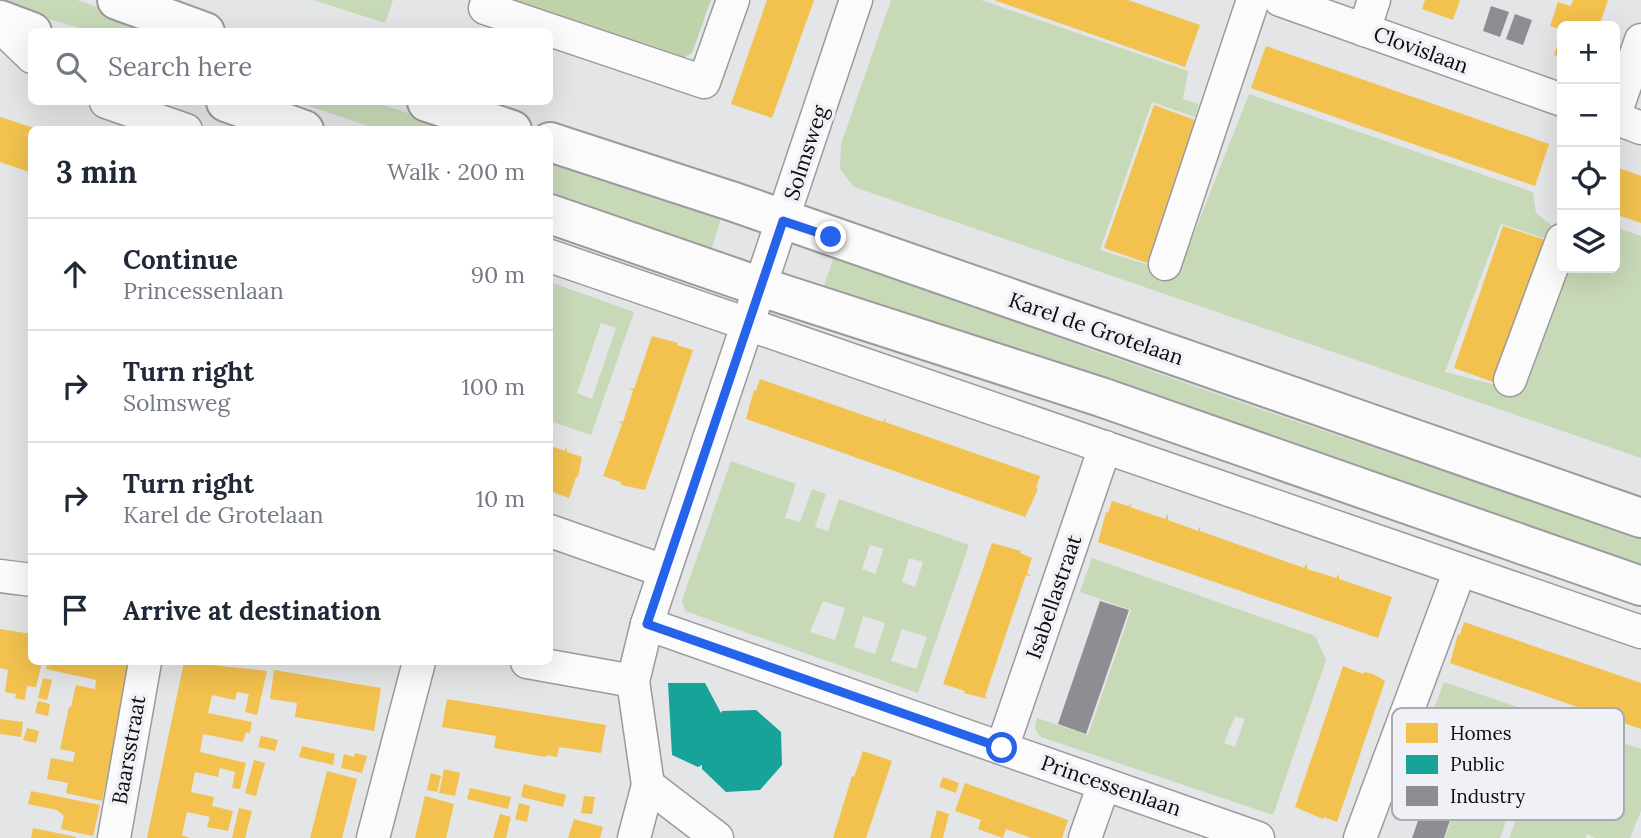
<!DOCTYPE html>
<html lang="en">
<head>
<meta charset="utf-8">
<style>
	:root { --surface:#fff; --page:#f6f6f7; --text:#1f2937; --muted:#747a83; --line:#e0e1e3 }
	body { margin:0; font-family:Lora,serif; background:var(--page); color:var(--text) }
	.controls { position:absolute; right:21px; top:21px; display:grid; overflow:hidden; border-radius:10px; box-shadow:0 7px 28px #0002 }
	.controls button { width:63px; height:63px; display:grid; place-items:center; padding:0; border:0; border-bottom:2px solid var(--line); background:var(--surface); color:var(--text); font:35px sans-serif }
	.stop { position:absolute; width:21px; height:21px; margin:-16px; border:5px solid #2563eb; border-radius:50%; background:#fff }
	.stop.end { background:#2563eb; border-color:#fff; box-shadow:0 2px 7px #0008 }
	.list { margin:0; padding:0; list-style:none }
	h2 { display:flex; justify-content:space-between; align-items:center; height:91px; margin:0; padding:0 28px; font-size:30px }
	h2 small { font-size:23px; font-weight:400; color:var(--muted) }
	.list li { display:grid; grid-template-columns:46px 1fr auto; gap:21px; align-items:center; box-sizing:border-box; height:112px; padding:0 28px; border-top:2px solid var(--line) }
	.list b { display:block; font-size:26px; white-space:nowrap }
	.list p { margin:0; font-size:23px; white-space:nowrap; color:var(--muted) }
	.list em { font-size:23px; font-style:normal; color:var(--muted) }
	.icon { flex:none; width:38px; height:38px; fill:none; stroke:currentColor; stroke-width:2; stroke-linecap:round; stroke-linejoin:round }
	.map { position:relative; flex:none; width:1641px; height:838px; overflow:hidden }
	.search { position:absolute; background:var(--surface); box-shadow:0 7px 28px #0002; left:28px; top:28px; width:525px; height:77px; display:flex; align-items:center; gap:18px; box-sizing:border-box; padding:0 24px; border-radius:10px; color:var(--muted); font-size:26px }
	.panel { position:absolute; background:var(--surface); box-shadow:0 7px 28px #0002; left:28px; top:126px; width:525px; height:539px; border-radius:10px }
	.map>svg:first-child { display:block }
</style>
</head>
<body>
<div class="map">
<svg width="1641" height="838" viewBox="0 0 1641 838">
	<rect width="100%" height="100%" fill="#e4e5e7"/>
	<g fill="#c8d9b8" fill-rule="evenodd">
		<polygon points="0,0 77,0 169,31 89,31 0,4"/>
		<polygon points="313,0 393,0 385,23"/>
		<polygon points="891,0 981,0 1188,71 1183,99 1199,104 1195,117 1152,102 1100,250 1178,274 1249,94 1533,192 1536,213 1551,225 1546,239 1501,224 1445,372 1519,391 1563,268 1615,268 1615,227 1641,236 1641,458 854,187 840,169 841,144"/>
		<polygon points="297,102 374,102 457,129 377,129"/>
		<polygon points="550,160 722,215 711,251 550,192"/>
		<path d="M835 254C1100 357 1370 448 1641 536V572L822 291Z"/>
		<path d="M550 282 634 312 591 435 550 421ZM601 323 616 328 592 399 577 393Z"/>
		<path d="M731 461 796 484 785 518 800 522 812 489 826 494 815 527 828 531 839 499 969 545 918 693 685 611 682 600ZM870 545 884 549 875 574 862 569ZM909 558 923 562 915 587 902 582ZM823 601 845 608 835 640 810 632ZM863 616 885 623 875 654 854 647ZM902 629 927 637 916 669 891 661Z"/>
		<path d="M1092 558 1315 636 1326 660 1273 815 1041 737C1034 730 1034 726 1037 718L1088 735 1131 610 1080 592ZM1235 716 1245 719 1235 747 1224 743Z"/>
		<path d="M1444 682 1641 749V811L1630 838H1595L1587 834 1586 838H1509L1521 807 1513 803 1500 838H1445L1484 730 1432 713ZM1542 725 1601 745 1599 753 1540 733ZM1568 765 1575 768 1561 806 1554 804Z"/>
	</g>
	<polygon fill="#bfd3ab" points="506,0 711,0 692,53 672,64"/>
	<g fill="#f2c14e">
		<polygon points="767,0 814,0 772,118 731,104"/>
		<polygon points="994,0 1128,0 1200,25 1185,67"/>
		<polygon points="1425,0 1460,0 1453,20 1422,9"/>
		<polygon points="1573,0 1608,0 1599,26 1562,26 1562,30 1550,26 1558,2 1571,6"/>
		<polygon points="1562,32 1562,58 1554,55"/>
		<polygon points="1266,46 1549,144 1535,186 1251,88"/>
		<polygon points="1154,105 1195,120 1147,263 1104,248"/>
		<polygon points="0,117 37,129 32,130 32,173 0,162"/>
		<polygon points="1616,167 1641,176 1641,223 1615,214"/>
		<polygon points="1503,226 1545,240 1496,383 1454,368"/>
		<polygon points="652,336 678,343 677,345 693,350 645,490 621,485 621,482 603,476 622,424 618,421 623,422 633,391 629,388 634,389"/>
		<polygon points="760,379 883,422 886,417 885,422 1040,476 1036,488 1038,489 1025,517 746,419 754,390 756,391"/>
		<polygon points="550,446 565,451 567,446 567,452 582,457 578,477 576,477 569,498 550,491"/>
		<polygon points="1112,501 1128,506 1132,503 1130,507 1165,519 1168,514 1168,520 1198,531 1200,526 1200,531 1304,568 1307,563 1307,569 1336,578 1339,574 1339,579 1392,597 1378,638 1098,542 1106,512 1108,513"/>
		<polygon points="992,543 1021,551 1020,553 1032,558 1027,573 1032,576 1026,575 985,696 988,699 964,693 965,691 943,684"/>
		<polygon points="1464,622 1641,683 1641,729 1450,663 1458,634 1460,635"/>
		<polygon points="0,629 32,634 32,662 42,662 36,687 27,686 25,700 15,698 16,694 5,692 8,670 0,668"/>
		<polygon points="47,662 132,662 102,801 66,793 68,783 47,779 51,758 73,762 75,752 60,749 69,707 71,707 76,685 95,689 96,680 46,669"/>
		<polygon points="184,662 267,671 257,715 245,712 249,694 237,692 235,700 212,695 208,713 252,722 250,733 246,732 243,742 203,734 200,752 246,763 240,789 232,788 235,772 220,768 218,777 195,772 191,792 214,797 212,806 233,811 228,831 207,827 210,817 187,812 182,835 190,838 147,838"/>
		<polygon points="1343,666 1363,674 1364,672 1373,674 1385,681 1337,822 1324,817 1323,819 1295,807"/>
		<polygon points="274,670 381,688 374,731 295,717 297,703 270,699"/>
		<polygon points="43,678 52,680 47,700 38,698"/>
		<polygon points="447,699 606,725 601,753 559,747 557,757 546,755 546,757 494,748 496,736 442,727"/>
		<polygon points="38,701 50,704 48,716 35,713"/>
		<polygon points="0,719 23,722 21,737 0,734"/>
		<polygon points="27,728 39,731 36,743 23,740"/>
		<polygon points="261,736 278,740 275,751 258,747"/>
		<polygon points="302,746 335,754 333,765 299,757"/>
		<polygon points="863,751 892,761 866,838 833,838 852,776 854,777"/>
		<polygon points="355,753 367,756 362,773 341,768 344,754 354,757"/>
		<polygon points="254,760 265,763 256,796 245,793"/>
		<polygon points="444,769 460,773 455,796 439,793"/>
		<polygon points="327,771 357,779 351,802 342,838 310,838"/>
		<polygon points="431,773 441,776 437,792 427,790"/>
		<polygon points="943,777 959,783 956,793 939,787"/>
		<polygon points="965,783 1068,820 1062,838 1032,838 1006,829 1003,838 978,829 981,820 955,811"/>
		<polygon points="524,784 566,795 563,807 521,797"/>
		<polygon points="470,788 511,797 508,809 467,799"/>
		<polygon points="31,791 100,805 93,836 61,829 64,816 57,810 28,804"/>
		<polygon points="425,796 454,804 446,838 415,838"/>
		<polygon points="584,796 595,797 592,814 581,813"/>
		<polygon points="519,803 530,806 527,822 515,819"/>
		<polygon points="239,808 252,811 245,838 232,838"/>
		<polygon points="937,810 949,814 943,838 930,838"/>
		<polygon points="500,814 511,817 506,838 493,838"/>
		<polygon points="574,819 603,827 600,838 568,838"/>
		<polygon points="33,828 76,837 76,838 31,838"/>
	</g>
	<polygon fill="#17a398" points="668,683 705,683 721,713 722,711 756,710 781,732 782,765 760,790 726,792 702,769 702,765 698,767 672,755"/>
	<g fill="#8d8d92">
		<polygon points="1491,6 1509,12 1500,37 1483,31"/>
		<polygon points="1515,14 1532,20 1523,45 1506,39"/>
		<polygon points="1100,601 1129,610 1086,734 1058,724"/>
		<polygon points="1452,724 1480,733 1446,832 1444,838 1412,838"/>
	</g>
	<g fill="none" stroke-linecap="round" stroke-linejoin="round">
		<defs>
			<g id="street">
				<polyline points="488,0 485,8 704,82 733,0"/>
				<polyline points="1280,0 1562,100"/>
				<polyline points="0,26 32,57"/>
				<polyline points="1364,30 1374,0"/>
				<polyline points="106,102 186,130"/>
				<polyline points="1615,114 1641,40"/>
				<polyline points="1615,118 1641,128"/>
				<polyline points="550,256 1641,632"/>
				<polyline points="1165,264 1253,0"/>
				<polyline points="1510,380 1562,240"/>
				<polyline points="550,531 664,571"/>
				<polyline points="0,576 32,580"/>
				<polyline points="647,624 1258,838"/>
				<polyline points="527,662 633,681 647,624 856,0"/>
				<polyline points="633,681 648,785 634,838"/>
				<polyline points="1002,748 1105,447"/>
				<polyline points="648,785 717,838"/>
				<polyline points="114,838 145,662"/>
				<polyline points="373,838 419,662"/>
				<polyline points="1085,838 1104,784"/>
				<polyline points="1360,838 1460,570"/>
			</g>
			<g id="secondary">
				<polyline points="117,0 205,32"/>
				<polyline points="0,20 32,32"/>
				<polyline points="226,102 304,130"/>
				<polyline points="427,102 512,130"/>
				<polyline points="550,142 734,202 1641,518"/>
				<polyline points="550,214 761,287 1101,397 1641,586"/>
			</g>
		</defs>
		<use href="#street" stroke="#9b9b9d" stroke-width="35"/>
		<use href="#secondary" stroke="#9b9b9d" stroke-width="42"/>
		<use href="#street" stroke="#fbfbfb" stroke-width="32"/>
		<use href="#secondary" stroke="#fbfbfb" stroke-width="38"/>
	</g>
	<g fill="none" stroke-linecap="round" stroke-linejoin="round">
		<polyline stroke="#2563eb" stroke-width="9" points="831,237 783,221 647,624 1002,748"/>
	</g>
	<g text-anchor="middle" stroke-width="7" stroke-linejoin="round" paint-order="stroke">
		<g font-size="21" fill="#0c0c0d" stroke="#f0f1f6">
			<text transform="translate(1421 50) rotate(20)" y="7">Clovislaan</text>
			<text transform="translate(806 153) rotate(-72)" y="7">Solmsweg</text>
			<text transform="translate(1096 329) rotate(19)" y="7">Karel de Grotelaan</text>
			<text transform="translate(1054 597) rotate(-71)" y="7">Isabellastraat</text>
			<text transform="translate(129 750) rotate(-80)" y="7">Baarsstraat</text>
			<text transform="translate(1111 786) rotate(19)" y="7">Princessenlaan</text>
		</g>
	</g>
	<rect x="1392" y="708" width="232" height="112" rx="10" fill="#f0f1f6" stroke="#acacb0" stroke-width="2"/>
	<rect x="1406" y="723" width="32" height="20" fill="#f2c14e"/>
	<rect x="1406" y="755" width="32" height="19" fill="#17a398"/>
	<rect x="1406" y="786" width="32" height="20" fill="#8d8d92"/>
	<g font-size="19" fill="#0c0c0d">
		<text x="1450" y="740">Homes</text>
		<text x="1450" y="771">Public</text>
		<text x="1450" y="803">Industry</text>
	</g>
</svg>
<div class="controls">
<button>+</button>
<button>−</button>
<button><svg class="icon" aria-label="locate" viewBox="0 0 24 24"><circle cx="12" cy="12" r="6"/><path d="M12 2v4M12 18v4M2 12h4M18 12h4"/></svg></button>
<button><svg class="icon" aria-label="layers" viewBox="0 0 24 24"><path d="M12 4l9 5-9 5-9-5zM3 14l9 5 9-5"/></svg></button>
</div>
<div class="stop" style="left:1002px;top:748px"></div>
<div class="stop end" style="left:831px;top:237px"></div>
<div class="search"><svg class="icon" aria-label="search" viewBox="0 0 24 24"><circle cx="10" cy="10" r="6"/><path d="M15 15l6 6"/></svg>Search here</div>
<section class="panel">
<h2>3 min<small>Walk · 200 m</small></h2>
<ul class="list">
<li><svg class="icon" aria-label="ahead" viewBox="0 0 24 24"><path d="M12 20V5M6 11l6-6 6 6"/></svg><div><b>Continue</b><p>Princessenlaan</p></div><em>90 m</em></li>
<li><svg class="icon" aria-label="right" viewBox="0 0 24 24"><path d="M7 20v-9h11M14 6l5 5-5 5"/></svg><div><b>Turn right</b><p>Solmsweg</p></div><em>100 m</em></li>
<li><svg class="icon" aria-label="right" viewBox="0 0 24 24"><path d="M7 20v-9h11M14 6l5 5-5 5"/></svg><div><b>Turn right</b><p>Karel de Grotelaan</p></div><em>10 m</em></li>
<li><svg class="icon" aria-label="arrive" viewBox="0 0 24 24"><path d="M6 21V4h12l-3 4 3 4H6"/></svg><div><b>Arrive at destination</b></div></li>
</ul>
</section>
</div>
</body>
</html>
